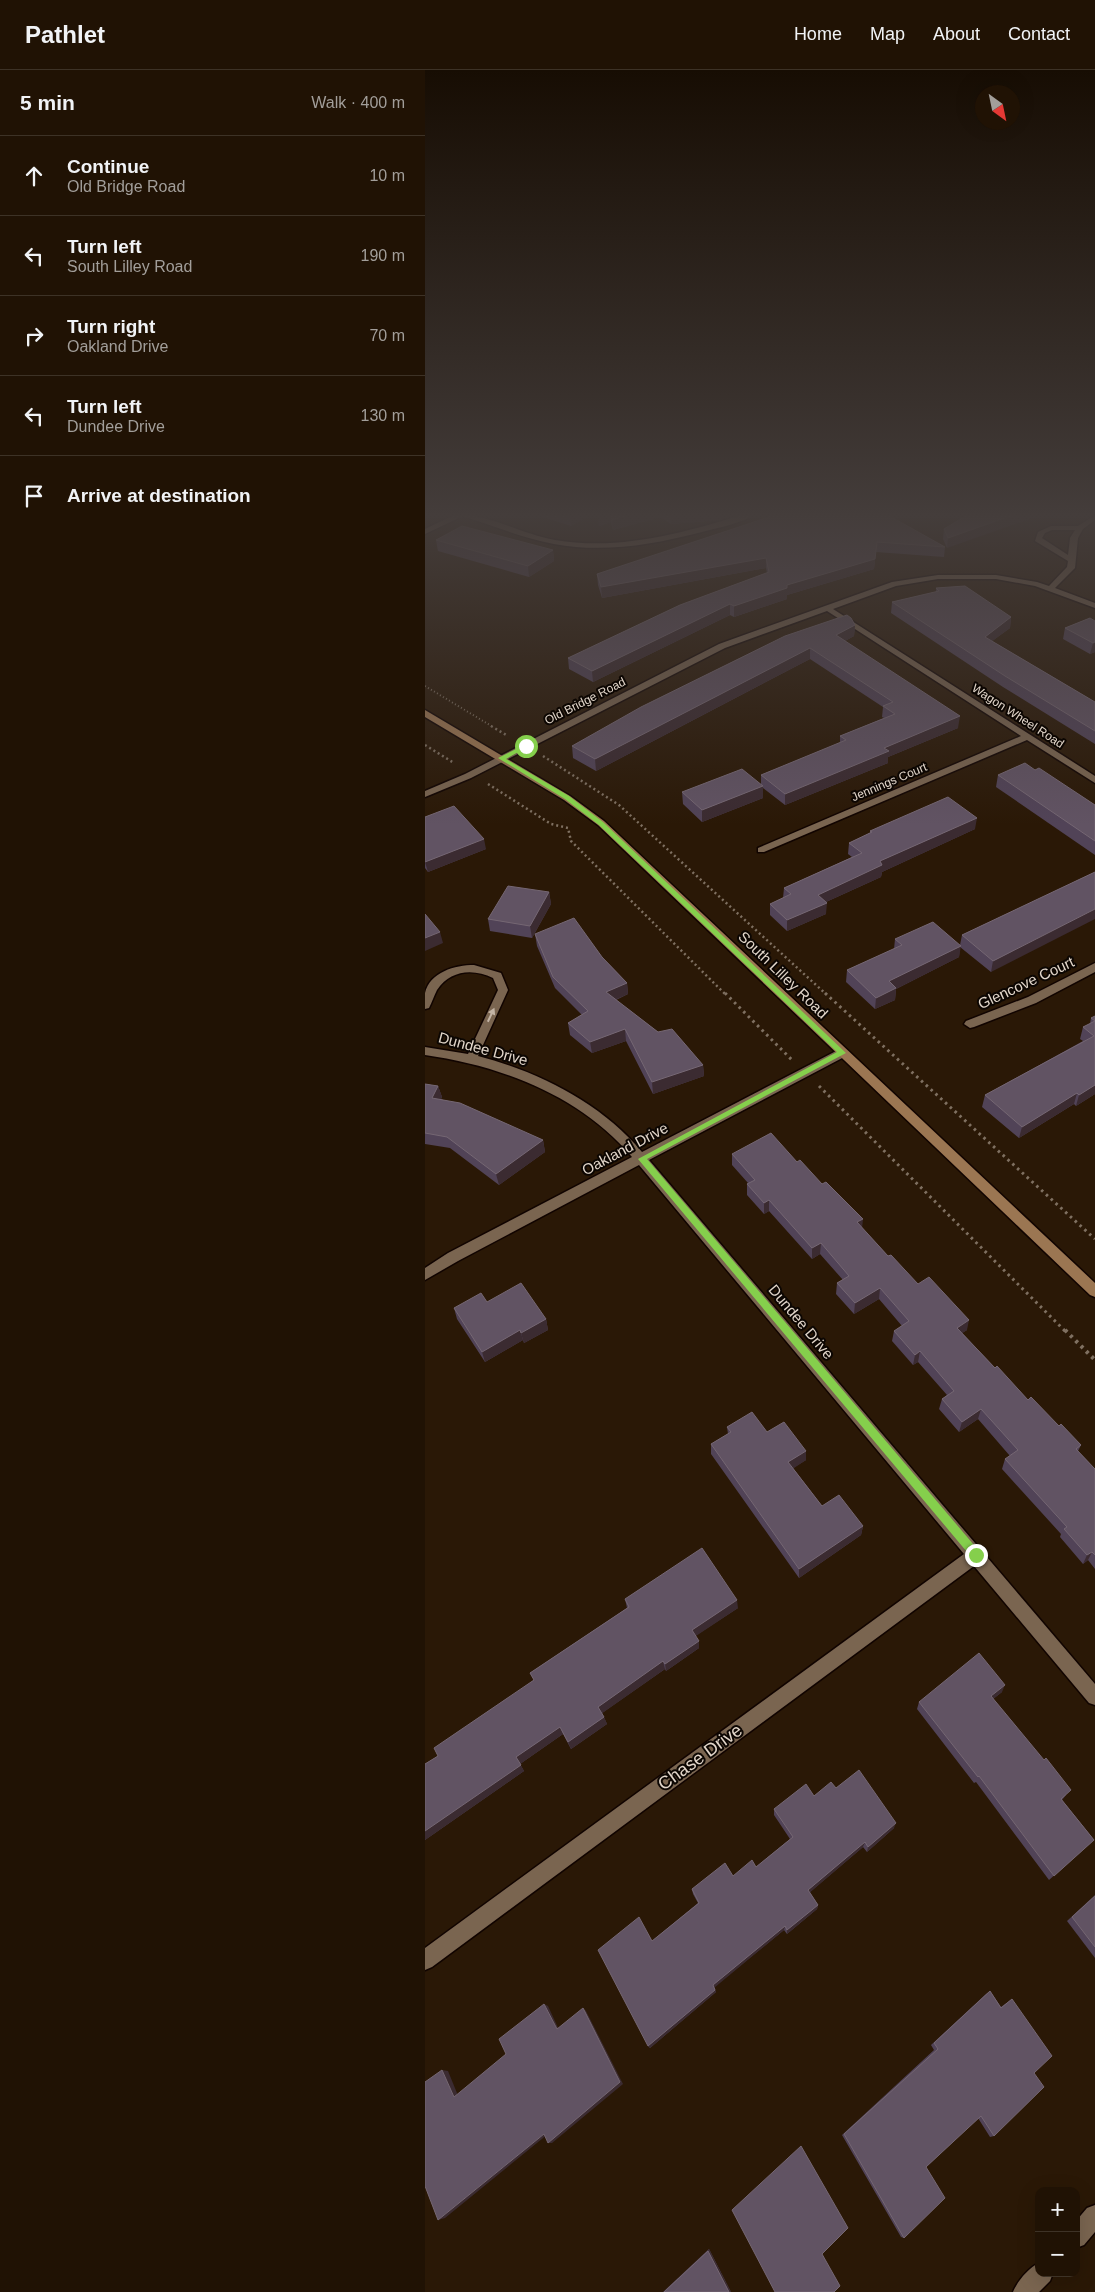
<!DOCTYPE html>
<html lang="en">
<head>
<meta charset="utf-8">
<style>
	:root { --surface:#201204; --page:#2d2013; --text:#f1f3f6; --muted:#a29e9a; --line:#3d3226 }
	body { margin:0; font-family:Helvetica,sans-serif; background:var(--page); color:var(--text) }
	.controls { position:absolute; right:15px; bottom:15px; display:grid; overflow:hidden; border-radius:10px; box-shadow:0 5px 20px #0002 }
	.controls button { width:45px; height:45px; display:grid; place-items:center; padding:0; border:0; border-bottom:1px solid var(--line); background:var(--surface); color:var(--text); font:25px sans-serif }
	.compass { position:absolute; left:550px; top:15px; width:45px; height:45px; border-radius:50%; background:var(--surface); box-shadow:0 5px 20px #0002; rotate:147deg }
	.stop { position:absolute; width:15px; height:15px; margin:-11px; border:4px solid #85cf4c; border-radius:50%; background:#fff }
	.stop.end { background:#85cf4c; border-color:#fff; box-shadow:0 1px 5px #0008 }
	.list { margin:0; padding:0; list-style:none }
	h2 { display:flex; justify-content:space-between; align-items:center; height:65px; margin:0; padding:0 20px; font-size:21px }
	h2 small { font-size:16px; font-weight:400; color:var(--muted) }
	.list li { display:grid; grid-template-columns:32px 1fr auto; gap:15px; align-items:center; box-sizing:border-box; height:80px; padding:0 20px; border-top:1px solid var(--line) }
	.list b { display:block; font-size:19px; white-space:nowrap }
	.list p { margin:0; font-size:16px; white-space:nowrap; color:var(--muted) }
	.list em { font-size:16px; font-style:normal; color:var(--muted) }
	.icon { flex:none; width:28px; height:28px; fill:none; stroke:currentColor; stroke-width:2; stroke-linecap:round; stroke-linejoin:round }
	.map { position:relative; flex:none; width:670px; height:2222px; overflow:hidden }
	header { display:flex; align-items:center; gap:30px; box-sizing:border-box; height:70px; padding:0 25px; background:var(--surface); border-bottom:1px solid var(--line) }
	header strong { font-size:24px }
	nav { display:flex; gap:28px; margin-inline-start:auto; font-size:18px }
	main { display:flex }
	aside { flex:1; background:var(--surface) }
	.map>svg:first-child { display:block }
</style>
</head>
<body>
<header>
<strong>Pathlet</strong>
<nav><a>Home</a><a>Map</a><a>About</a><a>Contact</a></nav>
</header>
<main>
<aside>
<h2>5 min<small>Walk · 400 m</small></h2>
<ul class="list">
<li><svg class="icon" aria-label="ahead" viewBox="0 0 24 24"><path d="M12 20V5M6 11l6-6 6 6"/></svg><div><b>Continue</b><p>Old Bridge Road</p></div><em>10 m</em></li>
<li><svg class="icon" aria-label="left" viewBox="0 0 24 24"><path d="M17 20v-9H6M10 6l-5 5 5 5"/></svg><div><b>Turn left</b><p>South Lilley Road</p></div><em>190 m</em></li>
<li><svg class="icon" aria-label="right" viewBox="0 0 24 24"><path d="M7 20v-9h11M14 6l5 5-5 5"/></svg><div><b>Turn right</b><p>Oakland Drive</p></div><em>70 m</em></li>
<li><svg class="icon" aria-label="left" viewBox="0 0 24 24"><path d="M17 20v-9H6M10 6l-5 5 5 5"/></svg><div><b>Turn left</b><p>Dundee Drive</p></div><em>130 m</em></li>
<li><svg class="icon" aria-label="arrive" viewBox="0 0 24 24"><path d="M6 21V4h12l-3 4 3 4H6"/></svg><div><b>Arrive at destination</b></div></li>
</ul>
</aside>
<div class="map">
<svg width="670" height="2222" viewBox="0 0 670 2222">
	<rect width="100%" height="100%" fill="#2a1806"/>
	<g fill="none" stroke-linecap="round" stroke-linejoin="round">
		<defs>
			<g id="street">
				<path d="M31 444C64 444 96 464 130 470 195 481 258 463 320 444H331C315 454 291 458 273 463 226 475 178 483 129 474 98 468 68 456 38 446L0 464V459Z"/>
				<path d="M670 445V450L658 459 653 468 650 498 630 518 670 533V538L610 516 571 509H513L471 516 408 539 670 706V713L602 670 339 782H333V778L596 666 402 541 300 578 46 708 0 727V721L40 704 294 574 467 512 513 505H571L612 512 624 516 642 497 643 491 610 471 613 462 626 456H653ZM627 460H650L645 468 643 485 617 468 620 463Z"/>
				<polygon points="670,893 670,902 611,933 549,957 545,958 539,954 541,951 603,927"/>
				<path d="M49 895 76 903 83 920 53 986C114 1002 176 1033 217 1082L413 980H421L423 983 421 986 224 1090 670 1614V1635L664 1633 549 1496 7 1897 0 1900V1878L539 1484 214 1095 33 1191 0 1210V1198L23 1183 207 1087C156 1026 77 996 0 985V977L43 984 73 920 68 908C48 898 25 900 12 920 9 926 7 932 4 938L0 939C0 934 0 927 0 923 5 902 30 895 49 895Z"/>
				<polygon points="670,2135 670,2162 659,2175 651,2178 651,2151 662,2138"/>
				<path d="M614 2193V2203H628L625 2211 614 2222H588C592 2212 603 2198 614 2193Z"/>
			</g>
			<polygon id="secondary" points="0,640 145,726 179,751 670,1213 670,1227 665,1225 173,755 139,730 0,647"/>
		</defs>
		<use href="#street" stroke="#110400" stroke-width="3"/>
		<use href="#secondary" stroke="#110400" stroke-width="3"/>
		<polyline stroke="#7f7061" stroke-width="2" stroke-dasharray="1 2.5" stroke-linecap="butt" points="0,616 68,657"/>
		<g stroke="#7f7061" stroke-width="2.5" stroke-dasharray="2 3" stroke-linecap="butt">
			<polyline points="66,656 83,666"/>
			<polyline points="0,675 29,693"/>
			<polyline points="118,686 194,735 402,925"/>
			<polyline points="63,714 126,754 143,758 146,771 301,925"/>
		</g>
		<g stroke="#7f7061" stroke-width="3" stroke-dasharray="2.5 4" stroke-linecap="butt">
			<polyline points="300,923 367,990"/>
			<polyline points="400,923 670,1169"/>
			<polyline points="394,1016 641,1262"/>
		</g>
		<polyline stroke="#7f7061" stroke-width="4" stroke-dasharray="3 4.5" stroke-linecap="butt" points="640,1260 670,1290"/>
		<use href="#street" fill="#7a6550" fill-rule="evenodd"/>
		<use href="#secondary" fill="#9b7652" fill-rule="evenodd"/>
	</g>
	<g fill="#514357">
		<polygon points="109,444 167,444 146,456"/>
		<polygon points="173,444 312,444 295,450 246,454 235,447 188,460 186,452 174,456"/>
		<polygon points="353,444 520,477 519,487 451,482 449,499 362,525 362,529 309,547 305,545 168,612 144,599 143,588 342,503 341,498 177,528 173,515 172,504"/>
		<polygon points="544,444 522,478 518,469 519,459"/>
		<polygon points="11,470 128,480 129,491 104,507 13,481"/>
		<polygon points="511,518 586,547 585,558 567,571 670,632 670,674 578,617 466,543 467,532 511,522"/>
		<polygon points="665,548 670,582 665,584 638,569 640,558"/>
		<polygon points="430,555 429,566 420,571 533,658 463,687 463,693 360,735 338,718 338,728 277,752 258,734 257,722 336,715 336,705 415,673 415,666 459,648 457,647 458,637 385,589 171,701 148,688 147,676"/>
		<polygon points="610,700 670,735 670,785 571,717 573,705"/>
		<polygon points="0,747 61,779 3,802 0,798"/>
		<polygon points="550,759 457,802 456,807 401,832 401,844 362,861 345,845 345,834 358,828 359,818 427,787 423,784 424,773 445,763 445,761"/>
		<polygon points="670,802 566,902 535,877 534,887 471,919 470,930 450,939 421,912 422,900 469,879 470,869 535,875 537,865"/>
		<polygon points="124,822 126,834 107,868 65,861 63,849"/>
		<polygon points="110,864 177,887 202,913 203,924 191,930 233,962 278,995 279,1006 228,1024 201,971 167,983 145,965 143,953 157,945 130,918 112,876"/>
		<polygon points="670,946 670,1024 651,1036 649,1034 594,1068 557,1037 560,1025 658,971 655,969 658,957 665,954 666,948"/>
		<polygon points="0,1014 13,1016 17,1027 16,1029 118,1070 120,1082 74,1115 25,1078 0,1074"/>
		<polygon points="307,1084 372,1092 437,1158 463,1186 542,1260 537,1263 570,1298 603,1330 656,1375 653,1381 670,1399 670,1499 663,1490 658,1494 635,1467 636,1464 577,1399 580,1389 585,1386 553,1349 534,1362 514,1339 517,1329 522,1325 493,1292 488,1295 467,1271 469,1261 477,1256 454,1229 429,1244 411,1224 412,1213 418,1210 395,1184 387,1189 344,1141 339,1144 322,1125 322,1114 323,1113 307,1095"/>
		<polygon points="62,1232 121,1249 123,1260 99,1273 98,1270 60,1292 32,1249 29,1238"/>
		<polygon points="302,1357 342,1362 381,1390 368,1398 397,1436 438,1456 436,1465 374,1508 286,1384 286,1374 303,1364"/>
		<polygon points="200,1529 313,1538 270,1566 274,1578 241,1601 240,1599 177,1643 182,1654 146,1679 138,1664 95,1694 99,1701 0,1770 0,1694 13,1686 109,1610 105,1603 202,1538"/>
		<polygon points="577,1622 568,1629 641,1725 637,1730 669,1770 624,1810 551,1712 549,1713 492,1639 494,1632"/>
		<polygon points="411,1718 469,1758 442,1782 438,1777 385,1822 393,1835 392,1839 362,1864 359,1860 289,1917 291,1922 225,1978 223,1976 227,1871 273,1833 268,1824 267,1819 308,1806 331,1797 365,1769 349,1745 349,1739"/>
		<polygon points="670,1825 670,1888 642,1851"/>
		<polygon points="565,1921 576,1937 587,1929 609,2003 569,2066 565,2067 553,2048 501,2097 479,2168 476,2167 417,2065 509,1980 506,1975 561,1924"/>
		<polygon points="284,2179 306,2222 238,2222"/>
	</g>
	<g fill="#3b2b31">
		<polygon points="148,444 167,444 146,456 145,446"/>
		<polygon points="177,444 186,444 186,452 174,456 173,445"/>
		<polygon points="207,444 235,444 235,447 188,460 187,450"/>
		<polygon points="246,444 312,444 295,450 246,454"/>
		<polygon points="331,444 346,444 331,446"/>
		<polygon points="591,444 619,444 522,478 523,468"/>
		<polygon points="452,472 449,499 362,525 362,529 309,547 309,536 362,515"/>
		<polygon points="128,480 129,491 104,507 103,496"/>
		<polygon points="341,488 341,498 177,528 176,517"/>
		<polygon points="305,534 305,545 168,612 167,601"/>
		<polygon points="586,547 585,558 558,578 560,567"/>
		<polygon points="430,555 429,566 411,576 411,565"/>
		<polygon points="670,572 670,582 665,584 668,573"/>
		<polygon points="385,578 385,589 171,701 170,689"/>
		<polygon points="535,646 533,658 463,687 463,693 360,735 360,724 459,678"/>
		<polygon points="338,716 338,728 277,752 277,740"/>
		<polygon points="552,748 550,759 457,802 456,807 392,836 393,825 455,791"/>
		<polygon points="59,769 61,779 3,802 0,792"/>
		<polygon points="124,822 126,834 107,868 105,856"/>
		<polygon points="402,833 401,844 362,861 362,850"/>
		<polygon points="670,839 670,849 566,902 568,891"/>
		<polygon points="15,862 18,873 0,881 0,868"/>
		<polygon points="536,876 534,887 471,919 470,930 450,939 451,928 464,911"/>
		<polygon points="202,913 203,924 183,933 181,922"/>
		<polygon points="200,959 201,971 167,983 165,972"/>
		<polygon points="278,995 279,1006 228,1024 227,1012"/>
		<polygon points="670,1015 670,1024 651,1036 654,1025"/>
		<polygon points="13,1016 17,1027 10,1039 7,1028"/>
		<polygon points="652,1023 649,1034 594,1068 597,1057"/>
		<polygon points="118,1070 120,1082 74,1115 71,1104"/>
		<polygon points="344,1130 344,1141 339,1144 339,1133"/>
		<polygon points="438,1149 437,1159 432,1152"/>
		<polygon points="396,1173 395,1184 387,1189 387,1178"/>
		<polygon points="455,1218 454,1229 429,1244 430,1233"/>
		<polygon points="121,1249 123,1260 99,1273 96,1263"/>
		<polygon points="544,1250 542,1260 530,1268 532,1258"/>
		<polygon points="95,1260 98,1270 60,1292 57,1282"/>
		<polygon points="495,1281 493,1292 488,1295 490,1285"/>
		<polygon points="556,1339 553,1349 534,1362 537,1352"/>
		<polygon points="381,1381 381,1390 363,1402 363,1392"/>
		<polygon points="438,1456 436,1465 374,1508 374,1499"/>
		<polygon points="667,1482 663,1490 658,1494 662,1485"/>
		<polygon points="312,1530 313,1538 268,1568 267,1560"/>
		<polygon points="274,1571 274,1578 241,1601 240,1594"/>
		<polygon points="238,1591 240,1599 176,1644 173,1637"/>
		<polygon points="580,1615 577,1622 563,1633 566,1626"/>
		<polygon points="179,1647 182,1654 146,1679 143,1672"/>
		<polygon points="135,1657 138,1664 95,1694 99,1701 0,1770 0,1761 91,1687"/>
		<polygon points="471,1753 469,1758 442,1782 443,1777"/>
		<polygon points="440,1772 438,1777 383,1824 383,1820"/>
		<polygon points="393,1835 392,1839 362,1864 362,1860"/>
		<polygon points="360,1856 359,1860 289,1918 288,1915"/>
		<polygon points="290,1920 291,1922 225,1978 223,1976"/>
		<polygon points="119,1934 123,1936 135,1962 132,1959"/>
		<polygon points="158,1938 161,1941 198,2014 127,2073 123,2073"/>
		<polygon points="17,2000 23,2001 34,2028 29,2027"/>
		<polygon points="119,2064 123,2064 20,2148 13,2150"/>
		<polygon points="284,2179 306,2222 304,2222 283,2181"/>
	</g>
	<g fill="#615363" stroke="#756773">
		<polygon points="186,444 207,444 187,450"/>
		<polygon points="353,444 461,444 520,477 452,472 450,489 362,515 362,518 309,536 305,534 167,601 143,588 255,535 344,502 341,488 176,517 172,504"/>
		<polygon points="544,444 591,444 523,468 519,459"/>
		<polygon points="37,456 128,480 103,496 11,470"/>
		<polygon points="540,516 586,547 560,567 670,632 670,661 580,606 467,532 514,521 511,518"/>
		<polygon points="422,545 426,548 430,555 411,565 535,646 459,678 464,681 360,724 336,705 421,670 415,666 470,644 458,636 468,632 385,578 170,689 147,676 216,637 360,566"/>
		<polygon points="665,548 670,551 670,572 668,573 640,558"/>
		<polygon points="600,693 610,700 614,698 670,735 670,771 573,705"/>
		<polygon points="317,699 338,716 277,740 257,722"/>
		<polygon points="523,727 552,748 455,791 457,795 393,825 402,833 362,850 345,834 366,824 359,818 437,783 424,773 447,762 445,761"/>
		<polygon points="29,736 59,769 0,792 0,747"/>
		<polygon points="670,802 670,839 568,891 537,865"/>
		<polygon points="83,816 124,822 105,856 63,849"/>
		<polygon points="0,844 15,862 0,868"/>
		<polygon points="149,848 177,887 202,913 181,922 233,962 247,959 278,995 227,1012 200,959 165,972 143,953 163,941 128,907 110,864"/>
		<polygon points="508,852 536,876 464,911 471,918 451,928 422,900 477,875 470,869"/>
		<polygon points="670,946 670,1015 654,1025 652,1023 597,1057 560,1025 669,966 658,957 670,951 666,948"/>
		<polygon points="0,1014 13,1016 7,1028 35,1033 118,1070 71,1104 22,1067 0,1063"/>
		<polygon points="346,1063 372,1092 375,1090 397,1114 401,1112 438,1149 432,1152 463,1186 466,1185 493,1214 504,1207 544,1250 532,1258 570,1298 572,1296 603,1330 606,1327 634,1356 636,1354 656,1375 651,1379 670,1399 670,1485 667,1482 662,1485 639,1459 642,1457 580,1389 593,1380 556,1339 537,1352 517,1329 529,1321 495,1281 490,1285 469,1261 484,1251 455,1218 430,1233 412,1213 424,1206 396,1173 387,1178 344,1130 339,1133 322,1114 330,1110 307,1084"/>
		<polygon points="96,1213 121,1249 96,1263 95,1260 57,1282 29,1238 56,1223 62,1232"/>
		<polygon points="327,1342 342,1362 359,1352 381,1381 363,1392 397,1436 414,1425 438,1456 374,1499 286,1374 306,1362 302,1357"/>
		<polygon points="277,1478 312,1530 267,1560 274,1571 240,1594 238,1591 173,1637 179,1647 143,1672 135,1657 91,1687 96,1695 0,1761 0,1694 13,1686 9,1678 109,1610 105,1603 204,1537 200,1529"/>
		<polygon points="554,1583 580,1615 566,1626 619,1690 621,1688 646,1720 636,1729 669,1770 629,1806 554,1706 553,1707 494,1632"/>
		<polygon points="434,1700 471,1753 443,1777 440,1772 383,1820 393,1835 362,1860 360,1856 288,1915 290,1920 223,1976 173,1880 214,1847 227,1871 274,1833 267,1819 300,1793 308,1806 327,1790 331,1797 368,1767 349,1739 381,1714 389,1726 406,1712 411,1718"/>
		<polygon points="670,1826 670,1877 647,1847"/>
		<polygon points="565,1921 576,1938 587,1929 627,1986 609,2003 619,2017 569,2066 556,2046 501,2097 520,2128 479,2168 419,2064 513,1979 509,1973"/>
		<polygon points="119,1934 132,1959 158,1938 195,2012 123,2073 119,2064 13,2150 0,2116 0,2012 17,2000 29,2027 81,1984 74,1969"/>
		<polygon points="376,2076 423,2158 397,2184 415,2216 409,2222 350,2222 307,2140"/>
		<polygon points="283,2181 304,2222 239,2222"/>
	</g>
	<defs><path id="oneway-solid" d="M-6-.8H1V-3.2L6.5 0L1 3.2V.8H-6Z" transform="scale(1.25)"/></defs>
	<use fill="#c3b4a5" href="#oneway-solid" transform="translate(66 945) rotate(-65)"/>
	<linearGradient id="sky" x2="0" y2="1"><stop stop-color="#170d03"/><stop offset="0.59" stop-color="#443d3b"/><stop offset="1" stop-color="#443d3b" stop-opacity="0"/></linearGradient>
	<rect width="670" height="755" fill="url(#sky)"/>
	<polygon fill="#85cf4c" points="99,675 104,676 81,689 144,726 178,752 421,983 222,1089 554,1481 554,1488 547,1488 213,1089 412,982 174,755 140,729 73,688"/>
	<g text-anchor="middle" stroke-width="4" stroke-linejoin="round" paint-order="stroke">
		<g font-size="12" fill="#e2d6ca" stroke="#0c0602">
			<text transform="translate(160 631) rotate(-27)" y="4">Old Bridge Road</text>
			<text transform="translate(593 646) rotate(33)" y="4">Wagon Wheel Road</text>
			<text transform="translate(464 712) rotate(-23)" y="4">Jennings Court</text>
		</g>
		<g font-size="15" fill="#e2d6ca" stroke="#0c0602">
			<text transform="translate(358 905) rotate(44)" y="5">South Lilley Road</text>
			<text transform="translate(601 913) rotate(-25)" y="5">Glencove Court</text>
			<text transform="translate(58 979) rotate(15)" y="5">Dundee Drive</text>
			<text transform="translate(200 1079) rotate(-28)" y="5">Oakland Drive</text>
			<text transform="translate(376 1252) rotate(50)" y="5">Dundee Drive</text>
		</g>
		<g font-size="18" fill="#e2d6ca" stroke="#0c0602">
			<text transform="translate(275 1687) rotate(-36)" y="6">Chase Drive</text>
		</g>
	</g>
</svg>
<div class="controls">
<button>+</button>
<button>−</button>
</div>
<svg class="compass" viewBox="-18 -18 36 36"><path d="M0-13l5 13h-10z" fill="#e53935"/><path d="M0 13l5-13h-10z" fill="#a29e9a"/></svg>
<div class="stop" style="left:101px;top:676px"></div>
<div class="stop end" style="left:551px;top:1485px"></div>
</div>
</main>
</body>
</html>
